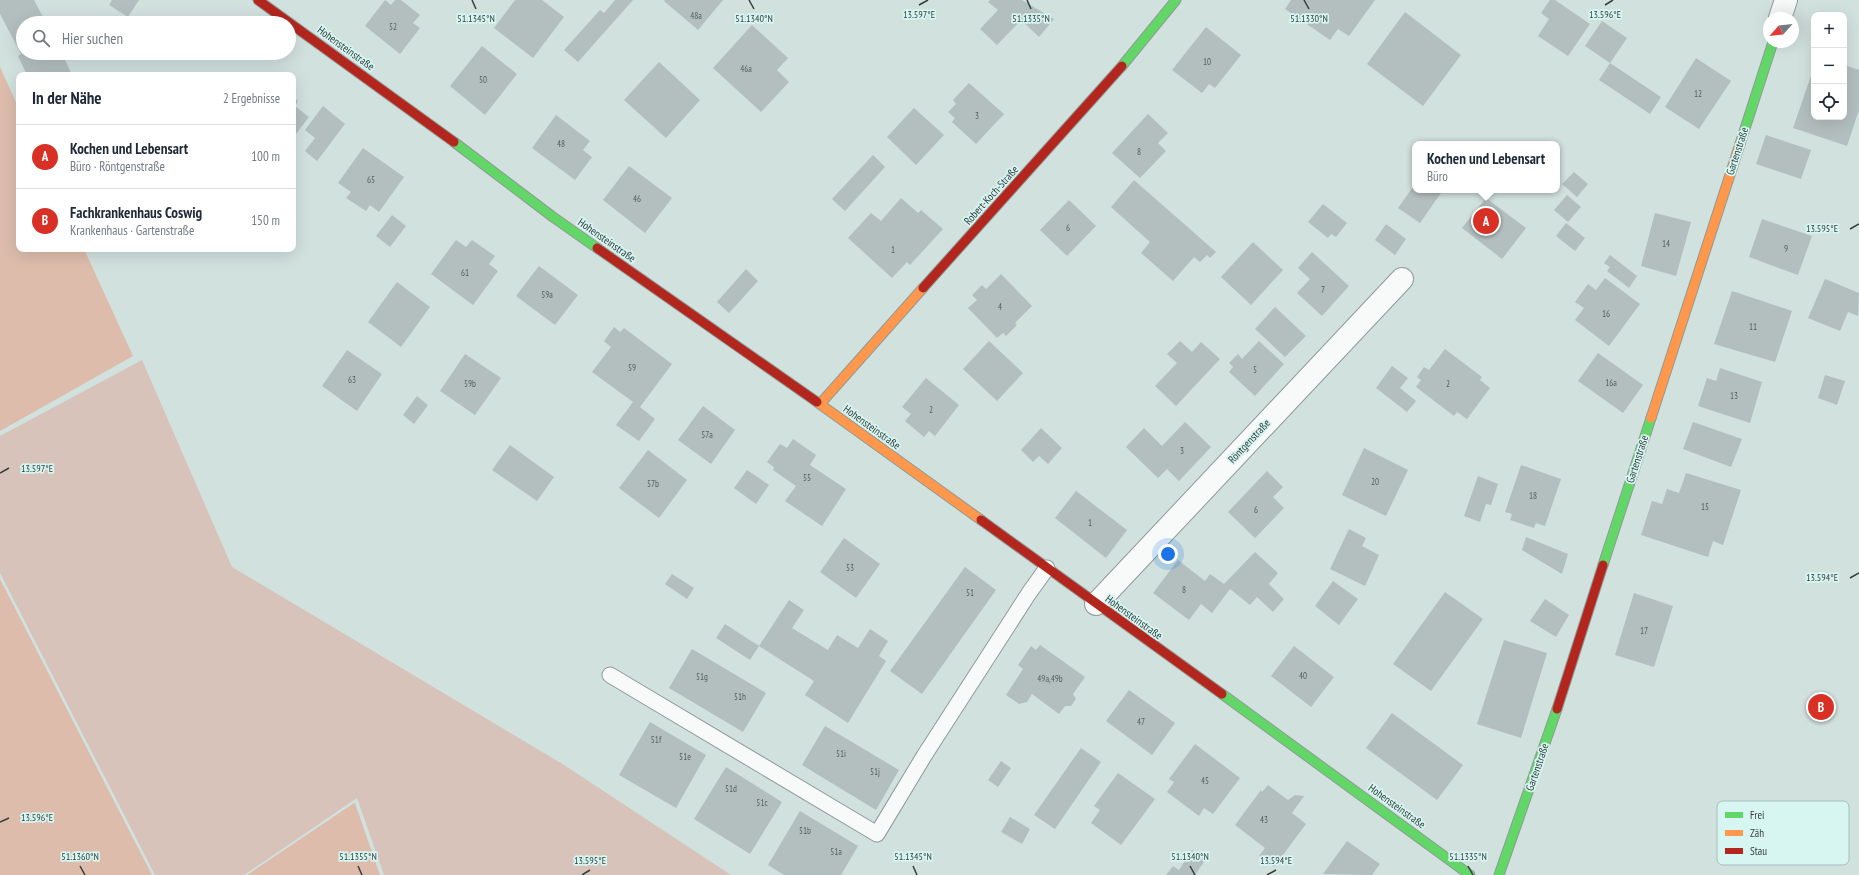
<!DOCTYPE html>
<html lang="de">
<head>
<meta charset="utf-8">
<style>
	:root { --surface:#fff; --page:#f6f6f7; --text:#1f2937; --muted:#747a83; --line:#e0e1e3; --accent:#d93025 }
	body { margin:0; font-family:"PT Sans Narrow",sans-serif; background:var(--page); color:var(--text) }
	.controls { position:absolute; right:12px; top:12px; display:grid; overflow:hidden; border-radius:8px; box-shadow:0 4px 16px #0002 }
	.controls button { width:36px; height:36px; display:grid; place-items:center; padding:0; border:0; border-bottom:1px solid var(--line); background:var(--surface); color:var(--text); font:20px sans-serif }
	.compass { position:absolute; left:1763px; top:12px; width:36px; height:36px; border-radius:50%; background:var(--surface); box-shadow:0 4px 16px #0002; rotate:243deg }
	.you { position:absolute; left:1168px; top:554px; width:14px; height:14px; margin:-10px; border:3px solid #fff; border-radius:50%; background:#1a73e8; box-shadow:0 0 0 6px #1a73e833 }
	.badge { display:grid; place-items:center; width:26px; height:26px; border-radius:50%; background:var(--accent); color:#fff; font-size:13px; font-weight:700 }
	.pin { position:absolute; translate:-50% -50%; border:2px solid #fff; box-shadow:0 1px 4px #0006 }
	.popup { position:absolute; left:1412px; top:141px; width:148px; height:52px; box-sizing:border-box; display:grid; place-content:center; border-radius:8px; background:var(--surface); filter:drop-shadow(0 1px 3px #0005); font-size:13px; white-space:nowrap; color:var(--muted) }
	.popup b { font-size:15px; color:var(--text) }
	.popup::after { content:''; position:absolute; left:50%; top:100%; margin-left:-8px; border:8px solid transparent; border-top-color:var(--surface) }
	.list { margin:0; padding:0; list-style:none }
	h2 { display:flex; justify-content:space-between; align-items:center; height:52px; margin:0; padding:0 16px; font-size:17px }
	h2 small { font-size:13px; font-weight:400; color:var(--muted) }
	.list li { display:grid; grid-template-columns:26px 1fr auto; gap:12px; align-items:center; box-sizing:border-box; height:64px; padding:0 16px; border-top:1px solid var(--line) }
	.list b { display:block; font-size:15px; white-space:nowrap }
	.list p { margin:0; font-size:13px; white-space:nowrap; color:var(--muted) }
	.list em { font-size:13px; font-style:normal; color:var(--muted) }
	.icon { flex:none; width:22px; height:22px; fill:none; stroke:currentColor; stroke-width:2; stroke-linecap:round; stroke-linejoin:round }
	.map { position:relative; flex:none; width:1859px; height:875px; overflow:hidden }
	.search { position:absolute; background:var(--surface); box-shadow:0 4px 16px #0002; left:16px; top:16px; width:280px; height:44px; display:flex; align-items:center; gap:10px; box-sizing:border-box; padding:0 14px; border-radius:22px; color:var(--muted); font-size:15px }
	.panel { position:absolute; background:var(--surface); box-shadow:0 4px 16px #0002; left:16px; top:72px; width:280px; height:180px; border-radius:8px }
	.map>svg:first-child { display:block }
</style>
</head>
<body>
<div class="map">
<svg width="1859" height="875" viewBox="0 0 1859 875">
	<rect width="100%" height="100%" fill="#d1e1de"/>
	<polygon fill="#d7c3b9" points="142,360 232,567 564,765 731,875 384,875 357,798 244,875 155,875 0,573 0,436"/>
	<g fill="#ddbcac">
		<polygon points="0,67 19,109 19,249 84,249 133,356 0,431"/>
		<polygon points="0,579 152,875 0,875"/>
		<polygon points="355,803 380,875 247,875 354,803"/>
	</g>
	<g fill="#b3bfbe">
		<polygon points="0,0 34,0 46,23 23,23 23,53 62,53 72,75 27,75 18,56 21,54 0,14"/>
		<polygon points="112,0 139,0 128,17 109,5"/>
		<polygon points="385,0 391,5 395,0 401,0 420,15 413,23 420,28 400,54 365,26"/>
		<polygon points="515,0 542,0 564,17 533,58 494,28"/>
		<polygon points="615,0 633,0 578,62 564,50 600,10 604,13"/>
		<polygon points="665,0 723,0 698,30 664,1"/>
		<polygon points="990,0 1022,0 1054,19 1039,37 1021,20 1024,17 997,45 980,29 998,10 988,2"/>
		<polygon points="1291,0 1375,0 1349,36 1338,29 1330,40 1285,9"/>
		<polygon points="1550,0 1555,0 1590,24 1568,56 1538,36 1549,19 1541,13"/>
		<polygon points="1405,12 1461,55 1423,106 1367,64"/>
		<polygon points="1602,21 1627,38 1610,63 1585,46"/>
		<polygon points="752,25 788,58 777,70 789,82 761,112 713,68"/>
		<polygon points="1206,27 1241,55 1215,88 1209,84 1202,93 1172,70"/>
		<polygon points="482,46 517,74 485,115 450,86"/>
		<polygon points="1696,58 1731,81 1699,129 1665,107"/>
		<polygon points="659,62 700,100 666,138 624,100"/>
		<polygon points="1610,63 1661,97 1650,114 1599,80"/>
		<polygon points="1844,65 1859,70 1859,110 1847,146 1793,128 1814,67 1814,117 1844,117"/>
		<polygon points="969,83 1004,114 976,144 952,122 955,118 948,112 956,104 953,100"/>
		<polygon points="293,97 298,101 295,106 309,117 293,138"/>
		<polygon points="323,106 345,124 317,161 305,151 315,138 305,130"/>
		<polygon points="914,108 944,135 916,165 887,137"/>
		<polygon points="1148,114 1168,133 1158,143 1166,151 1140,178 1112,153"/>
		<polygon points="556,115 590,141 583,150 592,157 575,180 532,148"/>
		<polygon points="1766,135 1811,150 1801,179 1756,164"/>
		<polygon points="363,148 404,177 379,212 370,205 366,211 346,198 351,192 338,183"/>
		<polygon points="873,155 885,167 845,211 832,199"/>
		<polygon points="629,166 672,198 645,233 603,200"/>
		<polygon points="1574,172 1588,184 1577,197 1562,184"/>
		<polygon points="1134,180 1216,252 1210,258 1207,255 1200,262 1194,257 1173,281 1141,253 1150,242 1111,207"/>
		<polygon points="1415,184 1415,190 1443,190 1420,223 1398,208"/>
		<polygon points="1567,195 1581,207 1568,222 1554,210"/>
		<polygon points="901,198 918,213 921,210 943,229 910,265 907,262 892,278 848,238 871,213 881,221"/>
		<polygon points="1486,198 1526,228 1502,259 1462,228"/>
		<polygon points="1069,200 1096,226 1067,256 1040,230"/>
		<polygon points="1323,204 1347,223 1336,237 1331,234 1328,238 1308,222"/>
		<polygon points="1655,213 1691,222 1676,276 1641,266"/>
		<polygon points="392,215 406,226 390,247 376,236"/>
		<polygon points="1762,219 1812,236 1798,275 1749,257"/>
		<polygon points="1566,223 1585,238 1575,251 1556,236"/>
		<polygon points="1386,224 1406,239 1395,255 1375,240"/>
		<polygon points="456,240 466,247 472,240 495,256 489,264 498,271 473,305 431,274"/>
		<polygon points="1253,242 1283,270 1251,305 1221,277"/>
		<polygon points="1312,252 1349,286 1322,316 1297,293 1310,279 1298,268"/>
		<polygon points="1610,255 1637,276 1629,288 1607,271 1610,267 1604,263"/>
		<polygon points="539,266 578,295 555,325 516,296"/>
		<polygon points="746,269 758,281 729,313 717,302"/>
		<polygon points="1001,274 1032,306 1015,323 1017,325 1006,336 1003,333 997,338 968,308 977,300 972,295 982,285 986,289"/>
		<polygon points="1605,278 1640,304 1609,346 1575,320 1584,308 1575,302 1588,284 1596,290"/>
		<polygon points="1825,279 1859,293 1858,316 1848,312 1840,331 1808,318"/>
		<polygon points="397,282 430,307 401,347 368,322"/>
		<polygon points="1732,291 1792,311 1775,362 1714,344"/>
		<polygon points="1275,307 1306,336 1285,357 1255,329"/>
		<polygon points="614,327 620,332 624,328 672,364 640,407 655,419 639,441 616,425 633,402 592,372 611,347 604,341"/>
		<polygon points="989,341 1023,373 997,401 963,369"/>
		<polygon points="1180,341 1192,352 1201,342 1220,359 1176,406 1155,386 1177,363 1167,354"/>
		<polygon points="1259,341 1284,364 1255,396 1229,372 1233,367 1229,363 1238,354 1242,359"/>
		<polygon points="1445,349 1482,377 1480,380 1490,388 1467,419 1457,412 1454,416 1416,387 1421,380 1417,377 1424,367 1429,370"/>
		<polygon points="347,350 382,374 357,411 322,386"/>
		<polygon points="1598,353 1643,385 1623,413 1578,381"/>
		<polygon points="465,354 501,378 475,415 440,391"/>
		<polygon points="1392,366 1408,378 1400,388 1416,401 1407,412 1376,388"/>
		<polygon points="1720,368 1762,382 1750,423 1698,406 1707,378 1716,381"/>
		<polygon points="1825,375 1845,381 1837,405 1818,398"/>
		<polygon points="926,378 959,405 935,436 929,431 924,437 905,421 911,414 902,407"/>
		<polygon points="417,396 428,405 414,424 403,415"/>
		<polygon points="703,406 735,430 711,464 678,440"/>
		<polygon points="1185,422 1211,447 1179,481 1167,469 1158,478 1126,447 1144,428 1162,446"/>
		<polygon points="1693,422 1742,439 1731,467 1683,449"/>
		<polygon points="1041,428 1062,448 1048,464 1039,456 1033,462 1021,450"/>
		<polygon points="793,439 816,455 810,465 846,489 822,526 785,501 796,486 773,470 774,467 767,462 780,444 787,448"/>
		<polygon points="510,445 554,477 537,501 492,470"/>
		<polygon points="1364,448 1408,470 1386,516 1342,495"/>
		<polygon points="648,450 687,480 659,518 619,488"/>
		<polygon points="1521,465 1561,479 1545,526 1536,523 1534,528 1510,520 1512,514 1505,512"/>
		<polygon points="747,470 769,485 756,504 734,488"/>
		<polygon points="1267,471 1283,487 1273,497 1284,508 1255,538 1228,512"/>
		<polygon points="1686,473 1741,490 1723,545 1713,541 1708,557 1641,535 1652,501 1662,504 1667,489 1679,493"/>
		<polygon points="1478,476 1498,484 1491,505 1486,504 1480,522 1464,516"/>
		<polygon points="1076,491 1127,530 1106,558 1055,518"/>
		<polygon points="1349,529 1366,538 1362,546 1379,555 1365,586 1330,569"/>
		<polygon points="1526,537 1568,554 1562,574 1522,550"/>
		<polygon points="844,538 880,564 856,598 820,572"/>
		<polygon points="1255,552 1278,573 1269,584 1284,599 1273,612 1257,597 1250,605 1230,589 1212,613 1201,604 1189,620 1153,593 1178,560 1205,581 1210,574 1224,584"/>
		<polygon points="965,567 996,590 922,694 890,671"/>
		<polygon points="672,574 694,588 687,599 665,584"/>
		<polygon points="1333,581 1358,599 1339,625 1315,606"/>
		<polygon points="1445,592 1483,619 1431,691 1393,664"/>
		<polygon points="1634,593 1673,606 1654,667 1615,655"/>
		<polygon points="1545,599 1569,615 1556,637 1530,621"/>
		<polygon points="789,600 804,610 792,628 828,650 837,635 858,648 870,629 888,641 879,656 886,661 848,723 805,695 814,681 759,646 750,660 716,638 725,624 759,646"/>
		<polygon points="1504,640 1547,653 1521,738 1477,724"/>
		<polygon points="1040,645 1085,677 1073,694 1076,699 1071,706 1065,706 1059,714 1032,694 1027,702 1019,704 1006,695 1023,669 1018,665 1031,646 1036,650"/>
		<polygon points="1294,646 1334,677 1311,707 1271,676"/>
		<polygon points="692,649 766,693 743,732 669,688"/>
		<polygon points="1129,690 1175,723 1152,755 1106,721"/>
		<polygon points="1392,713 1463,765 1437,800 1366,748"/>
		<polygon points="650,722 706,755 676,808 619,775"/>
		<polygon points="825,726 899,770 876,810 802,765"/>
		<polygon points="1195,744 1240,778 1213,814 1204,808 1199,816 1167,792 1174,782 1169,779"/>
		<polygon points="1081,748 1101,762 1055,829 1034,815"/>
		<polygon points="1001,761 1011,768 998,787 988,780"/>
		<polygon points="726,767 782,802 750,854 694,819"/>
		<polygon points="1118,773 1155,799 1121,845 1091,823 1100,810 1094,806"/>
		<polygon points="1268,785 1288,800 1295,795 1304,796 1292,813 1306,824 1274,867 1259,856 1265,848 1235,825 1261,790 1262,792"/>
		<polygon points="800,811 858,846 841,875 784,875 768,865"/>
		<polygon points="1010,817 1030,829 1022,844 1001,832"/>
		<polygon points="1347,841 1380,864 1372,875 1323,874"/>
		<polygon points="1192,850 1206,859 1195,875 1166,875 1173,866 1179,870"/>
	</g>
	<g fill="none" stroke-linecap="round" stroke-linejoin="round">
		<defs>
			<polyline id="lane" points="610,675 877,834 924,756 1029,593 1047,568"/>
			<g id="street">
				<polyline points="1780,18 1786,0"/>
				<polyline points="1096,604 1402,279"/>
			</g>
			<g id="fast">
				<polyline points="1122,66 1176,0"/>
				<polyline points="454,142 553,217 597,248"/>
				<polyline points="1740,144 1773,42"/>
				<polyline points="1603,565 1651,418"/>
				<polyline points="1222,694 1470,875"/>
				<polyline points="1499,875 1557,709"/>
			</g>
			<g id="slow">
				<polyline points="817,402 981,520"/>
				<polyline points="820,404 923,288"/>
				<polyline points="1651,418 1740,144"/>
			</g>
			<g id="jam">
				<polyline points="258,0 454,142"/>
				<polyline points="597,248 817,402"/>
				<polyline points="923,288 1122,66"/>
				<polyline points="981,520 1222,694"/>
				<polyline points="1557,709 1603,565"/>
			</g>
		</defs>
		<use href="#lane" stroke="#8e9b98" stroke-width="17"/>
		<use href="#street" stroke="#8e9b98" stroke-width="24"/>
		<use href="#fast" stroke="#8e9b98" stroke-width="11"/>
		<use href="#slow" stroke="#8e9b98" stroke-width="11"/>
		<use href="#jam" stroke="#8e9b98" stroke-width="11"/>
		<use href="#lane" stroke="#f8fafa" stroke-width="15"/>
		<use href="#street" stroke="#f8fafa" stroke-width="22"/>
		<use href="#fast" stroke="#63d668" stroke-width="9"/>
		<use href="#slow" stroke="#ff974d" stroke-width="9"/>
		<use href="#jam" stroke="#b3261e" stroke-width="9"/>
	</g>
	<path fill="none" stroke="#333e3d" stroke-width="1.5" d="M472 0 476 9M749 0 754 9M1027 0 1031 9M1304 0 1309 9M919 5 928 0M1605 5 1613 0M1850 229 1859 224M0 473 9 468M1850 578 1859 573M0 822 9 818M80 866 85 875M358 866 362 875M913 866 917 875M1190 866 1195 875M1468 866 1473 875M582 875 590 870M1267 875 1276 870"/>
	<g text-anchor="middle" stroke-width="3.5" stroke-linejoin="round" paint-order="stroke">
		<g font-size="9" fill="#535e5d">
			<text x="696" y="19">48a</text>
			<text x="393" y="30">52</text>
			<text x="1207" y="65">10</text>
			<text x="746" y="72">46a</text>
			<text x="483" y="83">50</text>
			<text x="1698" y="97">12</text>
			<text x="977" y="119">3</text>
			<text x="561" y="147">48</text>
			<text x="1139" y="155">8</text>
			<text x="371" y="183">65</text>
			<text x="637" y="202">46</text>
			<text x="1068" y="231">6</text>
			<text x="1666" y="247">14</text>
			<text x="1786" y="252">9</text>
			<text x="893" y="253">1</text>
			<text x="465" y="276">61</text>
			<text x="1323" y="293">7</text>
			<text x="547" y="298">59a</text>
			<text x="1000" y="310">4</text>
			<text x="1606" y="317">16</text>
			<text x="1753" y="330">11</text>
			<text x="632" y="371">59</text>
			<text x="1255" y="373">5</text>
			<text x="352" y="383">63</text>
			<text x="1611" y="386">16a</text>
			<text x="470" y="387">59b</text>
			<text x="1448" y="387">2</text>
			<text x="1734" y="399">13</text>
			<text x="931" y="413">2</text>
			<text x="707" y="438">57a</text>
			<text x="1182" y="454">3</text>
			<text x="807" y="481">55</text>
			<text x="1375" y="485">20</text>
			<text x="653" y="487">57b</text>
			<text x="1533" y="499">18</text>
			<text x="1705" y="510">15</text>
			<text x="1256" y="513">6</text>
			<text x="1090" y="526">1</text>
			<text x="850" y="571">53</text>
			<text x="1184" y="593">8</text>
			<text x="970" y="596">51</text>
			<text x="1644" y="634">17</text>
			<text x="1303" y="679">40</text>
			<text x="702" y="680">51g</text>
			<text x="1050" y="682">49a,49b</text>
			<text x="740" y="700">51h</text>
			<text x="1141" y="725">47</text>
			<text x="656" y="743">51f</text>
			<text x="841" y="757">51i</text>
			<text x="685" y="760">51e</text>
			<text x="875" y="775">51j</text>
			<text x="1205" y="784">45</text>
			<text x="731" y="792">51d</text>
			<text x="762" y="806">51c</text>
			<text x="1264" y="823">43</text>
			<text x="805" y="834">51b</text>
			<text x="836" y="855">51a</text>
		</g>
		<g font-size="11" fill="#333e3d" stroke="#d7f5f1">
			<text transform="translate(346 48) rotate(36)" y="4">Hohensteinstraße</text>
			<text transform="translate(1737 151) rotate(-72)" y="4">Gartenstraße</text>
			<text transform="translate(991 195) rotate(-48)" y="4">Robert-Koch-Straße</text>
			<text transform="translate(607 240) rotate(35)" y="4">Hohensteinstraße</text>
			<text transform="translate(872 427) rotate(36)" y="4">Hohensteinstraße</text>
			<text transform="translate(1249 441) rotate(-47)" y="4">Röntgenstraße</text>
			<text transform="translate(1637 459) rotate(-72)" y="4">Gartenstraße</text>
			<text transform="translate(1134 617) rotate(36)" y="4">Hohensteinstraße</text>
			<text transform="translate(1537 767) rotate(-71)" y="4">Gartenstraße</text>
			<text transform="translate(1397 806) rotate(36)" y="4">Hohensteinstraße</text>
		</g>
	</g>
	<rect x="1717" y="801" width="132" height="64" rx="6" fill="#d7f5f1" stroke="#a6bebb" stroke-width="1"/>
	<rect x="1725" y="812" width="18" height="6" fill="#63d668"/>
	<rect x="1725" y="830" width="18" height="6" fill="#ff974d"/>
	<rect x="1725" y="848" width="18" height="6" fill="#b3261e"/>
	<g font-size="11" fill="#333e3d">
		<text x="1750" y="819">Frei</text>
		<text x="1750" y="837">Zäh</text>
		<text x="1750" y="855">Stau</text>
	</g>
	<g font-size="10" text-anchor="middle" fill="#333e3d" stroke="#d7f5f1" stroke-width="3.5" stroke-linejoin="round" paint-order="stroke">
		<text x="919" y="18">13.597°E</text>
		<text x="1605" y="18">13.596°E</text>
		<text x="476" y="22">51.1345°N</text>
		<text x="754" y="22">51.1340°N</text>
		<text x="1031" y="22">51.1335°N</text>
		<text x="1309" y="22">51.1330°N</text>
		<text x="1822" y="232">13.595°E</text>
		<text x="37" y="472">13.597°E</text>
		<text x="1822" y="581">13.594°E</text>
		<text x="37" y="821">13.596°E</text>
		<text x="80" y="860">51.1360°N</text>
		<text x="358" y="860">51.1355°N</text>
		<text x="913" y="860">51.1345°N</text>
		<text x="1190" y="860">51.1340°N</text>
		<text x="1468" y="860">51.1335°N</text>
		<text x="590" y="864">13.595°E</text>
		<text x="1276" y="864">13.594°E</text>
	</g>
</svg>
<div class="controls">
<button>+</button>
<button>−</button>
<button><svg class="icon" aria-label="locate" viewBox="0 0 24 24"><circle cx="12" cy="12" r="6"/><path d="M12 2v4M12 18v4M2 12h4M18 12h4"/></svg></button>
</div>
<svg class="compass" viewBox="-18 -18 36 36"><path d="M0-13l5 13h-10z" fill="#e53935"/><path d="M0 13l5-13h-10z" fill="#747a83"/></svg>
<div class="you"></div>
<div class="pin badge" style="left:1486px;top:221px">A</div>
<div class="popup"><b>Kochen und Lebensart</b>Büro</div>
<div class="pin badge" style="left:1821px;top:707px">B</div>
<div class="search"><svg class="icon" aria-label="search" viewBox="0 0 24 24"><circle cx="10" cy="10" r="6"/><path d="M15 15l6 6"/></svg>Hier suchen</div>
<section class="panel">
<h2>In der Nähe<small>2 Ergebnisse</small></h2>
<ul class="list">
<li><span class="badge">A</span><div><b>Kochen und Lebensart</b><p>Büro · Röntgenstraße</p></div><em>100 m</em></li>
<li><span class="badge">B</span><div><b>Fachkrankenhaus Coswig</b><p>Krankenhaus · Gartenstraße</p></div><em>150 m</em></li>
</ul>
</section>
</div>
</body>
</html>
